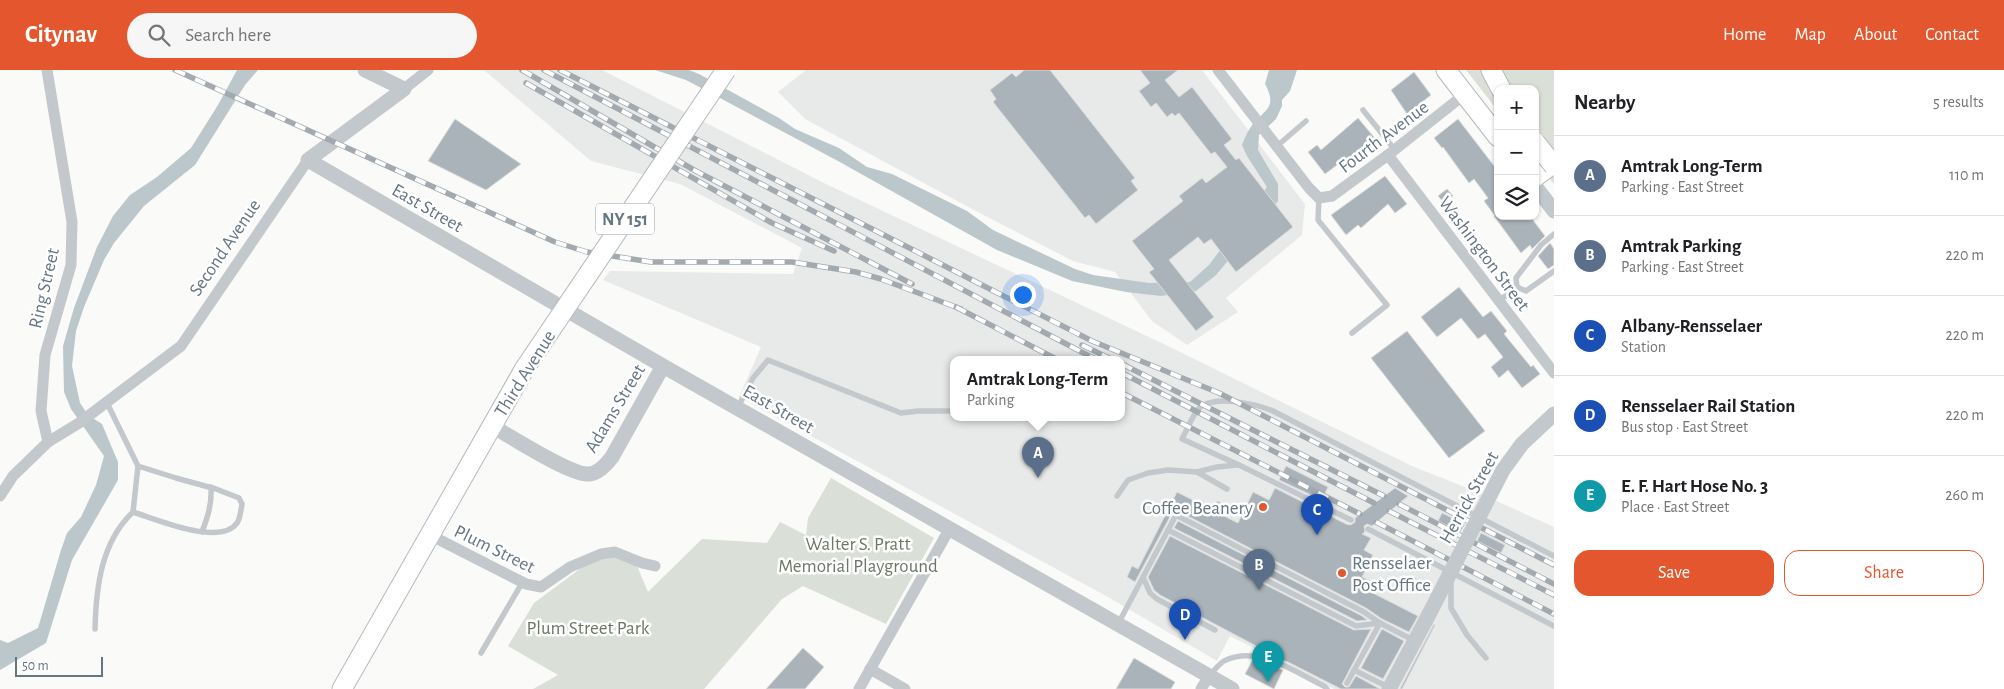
<!DOCTYPE html>
<html lang="en">
<head>
<meta charset="utf-8">
<style>
	:root { --surface:#fff; --page:#f6f6f6; --text:#202124; --muted:#757577; --line:#e0e0e0; --accent:#e4572e }
	body { margin:0; font-family:"Alegreya Sans",sans-serif; background:var(--page); color:var(--text) }
	.controls { position:absolute; right:15px; top:15px; display:grid; overflow:hidden; border-radius:10px; box-shadow:0 1px 4px #0004 }
	.controls button { width:45px; height:45px; display:grid; place-items:center; padding:0; border:0; border-bottom:1px solid var(--line); background:var(--surface); color:var(--text); font:25px sans-serif }
	.scale { position:absolute; left:15px; bottom:12px; width:88px; box-sizing:border-box; padding-left:5px; border:2px solid #657683; border-top:0; font-size:14px; line-height:18px; white-space:nowrap; color:#657683; -webkit-text-stroke:4px #fff; paint-order:stroke }
	.you { position:absolute; left:1022px; top:224px; width:18px; height:18px; margin:-12px; border:4px solid #fff; border-radius:50%; background:#1a73e8; box-shadow:0 0 0 8px #1a73e833 }
	.badge { display:grid; place-items:center; width:32px; height:32px; border-radius:50%; background:var(--accent); color:#fff; font-size:16px; font-weight:700 }
	.pin { position:absolute; translate:-50% -41px; filter:drop-shadow(0 1px 2px #0008) }
	.pin::after { content:''; position:absolute; top:26px; width:18px; height:15px; background:inherit; clip-path:polygon(0 0,100% 0,50% 100%) }
	.popup { position:absolute; left:950px; top:286px; width:175px; height:65px; box-sizing:border-box; display:grid; place-content:center; border-radius:10px; background:var(--surface); filter:drop-shadow(0 1px 4px #0005); font-size:16px; white-space:nowrap; color:var(--muted) }
	.popup b { font-size:19px; color:var(--text) }
	.popup::after { content:''; position:absolute; left:50%; top:100%; margin-left:-10px; border:10px solid transparent; border-top-color:var(--surface) }
	.list { margin:0; padding:0; list-style:none }
	h2 { display:flex; justify-content:space-between; align-items:center; height:65px; margin:0; padding:0 20px; font-size:21px }
	h2 small { font-size:16px; font-weight:400; color:var(--muted) }
	.list li { display:grid; grid-template-columns:32px 1fr auto; gap:15px; align-items:center; box-sizing:border-box; height:80px; padding:0 20px; border-top:1px solid var(--line) }
	.list b { display:block; font-size:19px; white-space:nowrap }
	.list p { margin:0; font-size:16px; white-space:nowrap; color:var(--muted) }
	.list em { font-size:16px; font-style:normal; color:var(--muted) }
	.actions { display:flex; gap:10px; padding:15px 20px }
	.actions a { flex:1; padding:11px 0; border:1px solid var(--accent); border-radius:15px; text-align:center; font-size:18px; color:var(--accent) }
	.actions .main { background:var(--accent); color:#fff }
	.icon { flex:none; width:28px; height:28px; fill:none; stroke:currentColor; stroke-width:2; stroke-linecap:round; stroke-linejoin:round }
	.map { position:relative; flex:none; width:1554px; height:619px; overflow:hidden }
	header { display:flex; align-items:center; gap:30px; box-sizing:border-box; height:70px; padding:0 25px; background:var(--accent); color:#fff }
	header strong { font-size:24px }
	nav { display:flex; gap:28px; margin-inline-start:auto; font-size:18px }
	.search { width:350px; height:45px; background:var(--page); display:flex; align-items:center; gap:12px; box-sizing:border-box; padding:0 18px; border-radius:28px; color:var(--muted); font-size:19px }
	main { display:flex }
	aside { flex:1; background:var(--surface) }
	.map>svg:first-child { display:block }
</style>
</head>
<body>
<header>
<strong>Citynav</strong>
<div class="search"><svg class="icon" aria-label="search" viewBox="0 0 24 24"><circle cx="10" cy="10" r="6"/><path d="M15 15l6 6"/></svg>Search here</div>
<nav><a>Home</a><a>Map</a><a>About</a><a>Contact</a></nav>
</header>
<main>
<div class="map">
<svg width="1554" height="619" viewBox="0 0 1554 619">
	<rect width="100%" height="100%" fill="#fafaf8"/>
	<g fill="#e8e9e9" fill-rule="evenodd">
		<path d="M484 0H602L826 114 1170 277 1412 396 1470 419 1554 457V619H1334L1230 566 1217 591 1108 527 739 327 761 277 603 210 610 201 793 204 802 178 680 114 591 91ZM954 289H1122V347H954Z"/>
		<polygon points="806,0 1202,0 1305,134 1302,165 1226,228 1238,242 1187,275 1152,251 1115,202 1073,191 972,139 805,49 778,22"/>
	</g>
	<g fill="#dadfd7">
		<polygon points="1466,0 1554,0 1554,114 1535,90 1535,19 1498,19 1498,41"/>
		<polygon points="831,408 934,468 886,554 803,516 782,529 704,619 533,619 558,605 508,576 534,533 581,498 596,490 616,487 637,496 648,522 702,469 767,473 780,452 806,465 808,448"/>
	</g>
	<g fill="#bbc7cb">
		<polygon points="237,0 258,0 245,15 195,95 144,136 114,173 104,190 84,237 76,261 72,296 80,333 88,345 102,354 118,392 118,410 72,490 46,573 0,600 0,570 8,573 38,558 61,480 67,463 81,447 96,415 104,386 71,339 64,322 63,276 74,238 97,177 113,146 130,125 157,107 191,78 218,35"/>
		<path d="M655 0H689L699 4 779 48 795 59 839 78 867 97 892 104 967 141 993 160 1075 199 1093 205 1149 213 1190 212 1209 195 1267 117 1247 86 1242 75C1245 67 1248 60 1253 54 1267 38 1277 37 1265 14L1269 0H1297L1290 21 1282 30V36L1276 49 1259 65 1258 80 1278 114V131L1216 205 1196 221 1161 226 1126 222 1072 211 997 180 838 91 686 10Z"/>
	</g>
	<g fill="#aab3b9" stroke="#dcdcda">
		<polygon points="1024,0 1050,0 1135,108 1131,111 1138,120 1096,154 1089,145 1085,148 993,32 996,29 990,20 1012,3 1016,7"/>
		<polygon points="1140,0 1178,0 1165,10 1179,27 1192,17 1232,69 1224,75 1236,90 1239,88 1293,157 1236,202 1211,169 1204,174 1198,167 1169,190 1214,247 1196,261 1149,202 1154,199 1132,171 1183,131 1179,126 1202,108 1206,113 1227,97 1215,82 1211,84 1179,43 1175,46 1172,43 1167,47 1156,33 1151,37 1139,21 1150,13"/>
		<polygon points="1414,2 1431,25 1407,44 1391,20"/>
		<polygon points="1358,48 1378,72 1369,80 1366,76 1340,98 1337,95 1325,104 1308,82 1317,75 1321,80"/>
		<polygon points="455,49 521,94 486,120 428,91"/>
		<polygon points="1458,49 1498,101 1498,146 1530,146 1545,166 1532,179 1530,175 1521,183 1494,146 1495,146 1484,131 1488,128 1474,109 1469,113 1443,77 1442,78 1434,68"/>
		<polygon points="1385,106 1407,134 1395,143 1388,134 1361,158 1358,155 1346,165 1331,145"/>
		<polygon points="1447,119 1453,126 1444,133 1438,126"/>
		<polygon points="1550,173 1554,179 1554,195 1548,199 1538,186"/>
		<polygon points="1459,217 1483,247 1491,241 1507,261 1504,264 1531,297 1533,295 1540,304 1522,318 1508,300 1499,308 1491,297 1503,287 1485,264 1478,269 1461,248 1437,267 1421,247"/>
		<polygon points="1407,261 1485,361 1449,388 1371,288"/>
		<polygon points="1286,396 1328,417 1322,430 1279,410"/>
		<polygon points="1275,418 1346,454 1351,455 1355,452 1355,448 1395,418 1408,426 1372,456 1367,454 1364,456 1365,462 1362,464 1371,468 1364,480 1373,485 1362,507 1373,512 1369,521 1418,546 1409,562 1382,549 1366,538 1176,440 1172,443 1135,512 1127,507 1132,496 1138,499 1177,422 1212,440 1217,431 1225,435 1220,444 1238,453 1253,422 1269,430"/>
		<polygon points="1442,443 1465,454 1460,462 1438,451"/>
		<polygon points="1178,451 1362,546 1367,550 1357,551 1174,458"/>
		<polygon points="1481,463 1505,475 1501,483 1477,471"/>
		<polygon points="1170,466 1354,560 1371,559 1342,614 1345,617 1349,617 1356,606 1380,619 1341,619 1288,592 1257,582 1260,578 1160,525 1154,520 1148,507"/>
		<polygon points="1434,554 1435,555 1402,619 1400,619"/>
		<polygon points="1382,559 1404,571 1383,609 1361,598"/>
		<polygon points="803,578 824,597 805,619 766,619"/>
		<polygon points="1134,588 1175,612 1171,619 1116,619"/>
		<polygon points="1252,591 1283,600 1274,619 1245,604"/>
	</g>
	<g fill="none" stroke-linecap="round" stroke-linejoin="round">
		<defs>
			<g id="primary">
				<polyline points="1446,0 1498,67"/>
				<polyline points="1491,0 1501,19"/>
				<polyline points="1535,107 1554,93"/>
				<polyline points="342,619 525,298"/>
			</g>
		</defs>
		<use href="#primary" stroke="#b5babe" stroke-width="21"/>
		<g stroke="#c3c8cc" stroke-width="5.5">
			<polyline points="1363,40 1395,80"/>
			<polyline points="1277,76 1306,51"/>
			<polyline points="1319,128 1318,150 1387,235 1352,263"/>
			<polyline points="1554,164 1541,175 1516,208 1517,217 1526,221 1554,201"/>
			<polyline points="1500,230 1517,217"/>
			<path d="M107 333 138 396 133 442C156 449 220 477 237 453 240 449 241 440 242 434L239 428 216 419 176 408 138 396"/>
			<polyline points="738,337 753,308 768,290 901,343 918,341 954,341"/>
			<polyline points="1197,402 1217,397 1237,395"/>
			<polyline points="1117,426 1128,410 1148,403 1168,400 1197,402 1227,419"/>
			<path d="M1351 450 1239 395 1182 369C1187 360 1192 346 1199 338 1214 324 1256 334 1273 341L1554 486"/>
			<polyline points="1368,459 1554,556"/>
			<polyline points="1168,460 1356,556 1380,553"/>
			<path d="M202 462C208 446 212 434 211 417"/>
			<polyline points="1143,507 1150,523 1157,529 1215,560"/>
			<polyline points="1451,512 1451,538 1467,565 1486,588"/>
			<polyline points="1118,554 1176,445 1364,542 1380,553 1415,571"/>
			<path d="M95 559C96 518 101 472 133 442"/>
			<polyline points="481,583 522,513"/>
			<polyline points="1354,600 1390,618"/>
			<path d="M1209 606C1214 601 1220 592 1226 590 1259 575 1295 602 1324 616L1327 619"/>
			<polyline points="1347,613 1380,553"/>
		</g>
		<g stroke="#c3c8cc" stroke-width="11">
			<polyline points="1218,0 1309,118 1319,128 1332,126 1388,85 1465,24"/>
			<polyline points="404,19 428,0"/>
			<polyline points="1388,85 1554,303"/>
			<polyline points="48,372 79,353 181,276 308,90"/>
			<polyline points="0,426 13,406 48,372 41,341 45,285 71,195 72,152 47,0"/>
			<polyline points="430,465 526,514 541,517 570,497 601,484 615,482 642,493 655,496"/>
			<polyline points="870,599 905,619"/>
			<polyline points="859,619 950,458"/>
			<polyline points="1201,619 1209,606"/>
		</g>
		<g stroke="#c3c8cc" stroke-width="15">
			<polyline points="365,0 404,19 308,90 663,296 1232,619"/>
			<polyline points="1535,116 1554,141"/>
			<path d="M492 356C510 366 570 405 588 404 598 404 606 395 612 387L663 296"/>
			<polyline points="1389,619 1426,550"/>
		</g>
		<use href="#primary" stroke="#fff" stroke-width="19"/>
		<defs>
			<g id="rail">
				<polyline points="175,0 555,172 587,182 651,192 792,192 856,202 881,209 961,239"/>
				<polyline points="522,0 694,100 912,214"/>
				<polyline points="544,0 1095,289"/>
				<polyline points="560,0 1092,271 1219,323 1554,495"/>
				<polyline points="526,13 772,153 834,181"/>
				<polyline points="956,237 1056,289"/>
				<polyline points="1082,275 1111,289"/>
				<polyline points="1122,294 1384,426"/>
				<polyline points="1122,303 1374,433"/>
				<polyline points="1122,323 1360,444"/>
				<polyline points="1399,434 1554,514"/>
				<polyline points="1389,441 1554,525"/>
				<polyline points="1376,452 1554,544"/>
			</g>
		</defs>
		<use href="#rail" stroke="#a2aab0" stroke-width="5.5"/>
		<use href="#rail" stroke="#fff" stroke-width="4" stroke-dasharray="11" stroke-linecap="butt"/>
		<defs>
			<g id="primary-bridge">
				<polyline points="1535,72 1554,96"/>
				<polyline points="525,298 726,0"/>
			</g>
		</defs>
		<use href="#primary-bridge" stroke="#b5babe" stroke-width="21" stroke-linecap="butt"/>
		<polyline stroke="#c3c8cc" stroke-width="15" points="1426,550 1503,400 1522,374 1554,344"/>
		<use href="#primary-bridge" stroke="#fff" stroke-width="19"/>
	</g>
	<g fill="#e4572e" stroke="#fff" stroke-width="2">
		<circle cx="1263" cy="437" r="5"/>
		<circle cx="1342" cy="503" r="5"/>
	</g>
	<g text-anchor="middle" stroke-width="5" stroke-linejoin="round" paint-order="stroke">
		<rect fill="#fff" stroke="#939fa8" stroke-width="1" x="596" y="133.5" width="58" height="31" rx="4"/>
		<g font-size="18" font-weight="bold" fill="#657683">
			<text x="625" y="155">NY 151</text>
		</g>
		<g font-size="19" fill="#657683" stroke="#fff">
			<text transform="translate(1383 66) rotate(-37)" y="7">Fourth Avenue</text>
			<text transform="translate(428 137) rotate(30)" y="7">East Street</text>
			<text transform="translate(224 177) rotate(-56)" y="7">Second Avenue</text>
			<text transform="translate(1485 183) rotate(53)" y="7">Washington Street</text>
			<text transform="translate(43 218) rotate(-77)" y="7">Ring Street</text>
			<text transform="translate(524 303) rotate(-58)" y="7">Third Avenue</text>
			<text transform="translate(614 338) rotate(-59)" y="7">Adams Street</text>
			<text transform="translate(779 338) rotate(30)" y="7">East Street</text>
			<text transform="translate(1468 427) rotate(-61)" y="7">Herrick Street</text>
			<text transform="translate(495 478) rotate(26)" y="7">Plum Street</text>
		</g>
		<g font-size="19" fill="#657683" stroke="#fff" text-anchor="end">
			<text x="1253" y="444">Coffee Beanery</text>
			<text x="1352" y="499" text-anchor="start">Rensselaer<tspan x="1352" dy="22">Post Office</tspan></text>
		</g>
		<g font-size="19" fill="#687a64" stroke="#fff">
			<text x="858" y="480">Walter S. Pratt<tspan x="858" dy="22">Memorial Playground</tspan></text>
			<text x="588" y="564">Plum Street Park</text>
		</g>
	</g>
</svg>
<div class="controls">
<button>+</button>
<button>−</button>
<button><svg class="icon" aria-label="layers" viewBox="0 0 24 24"><path d="M12 4l9 5-9 5-9-5zM3 14l9 5 9-5"/></svg></button>
</div>
<div class="scale">50 m</div>
<div class="you"></div>
<div class="pin badge" style="left:1038px;top:408px;background:#5c6f8a">A</div>
<div class="popup"><b>Amtrak Long-Term</b>Parking</div>
<div class="pin badge" style="left:1259px;top:520px;background:#5c6f8a">B</div>
<div class="pin badge" style="left:1317px;top:465px;background:#1a4fb4">C</div>
<div class="pin badge" style="left:1185px;top:570px;background:#1a4fb4">D</div>
<div class="pin badge" style="left:1268px;top:612px;background:#0f9aa8">E</div>
</div>
<aside>
<h2>Nearby<small>5 results</small></h2>
<ul class="list">
<li><span class="badge" style="background:#5c6f8a">A</span><div><b>Amtrak Long-Term</b><p>Parking · East Street</p></div><em>110 m</em></li>
<li><span class="badge" style="background:#5c6f8a">B</span><div><b>Amtrak Parking</b><p>Parking · East Street</p></div><em>220 m</em></li>
<li><span class="badge" style="background:#1a4fb4">C</span><div><b>Albany-Rensselaer</b><p>Station</p></div><em>220 m</em></li>
<li><span class="badge" style="background:#1a4fb4">D</span><div><b>Rensselaer Rail Station</b><p>Bus stop · East Street</p></div><em>220 m</em></li>
<li><span class="badge" style="background:#0f9aa8">E</span><div><b>E. F. Hart Hose No. 3</b><p>Place · East Street</p></div><em>260 m</em></li>
</ul>
<div class="actions"><a class="main">Save</a><a>Share</a></div>
</aside>
</main>
</body>
</html>
